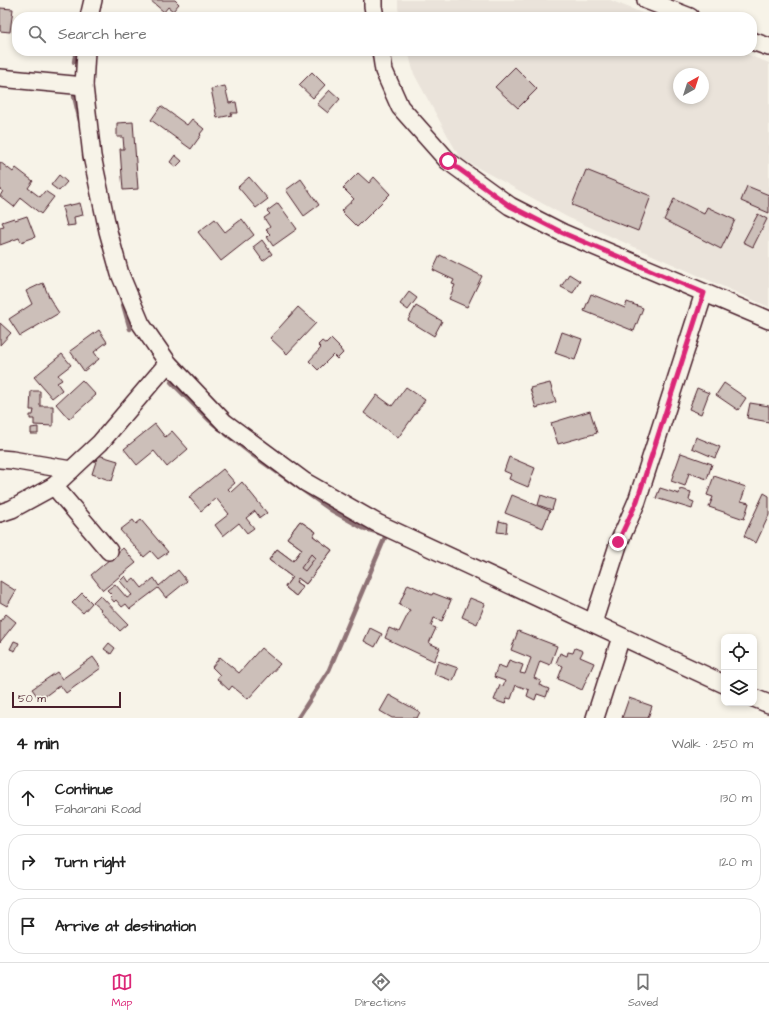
<!DOCTYPE html>
<html lang="en">
<head>
<meta charset="utf-8">
<style>
	:root { --surface:#fff; --page:#f2f2f2; --text:#222; --muted:#767676; --line:#e0e0e0; --accent:#db2777 }
	body { margin:0; font-family:"Architects Daughter",sans-serif; background:var(--page); color:var(--text) }
	.controls { position:absolute; right:12px; bottom:12px; display:grid; overflow:hidden; border-radius:8px; box-shadow:0 2px 6px #0003 }
	.controls button { width:36px; height:36px; display:grid; place-items:center; padding:0; border:0; border-bottom:1px solid var(--line); background:var(--surface); color:var(--text); font:20px sans-serif }
	.compass { position:absolute; left:673px; top:68px; width:36px; height:36px; border-radius:50%; background:var(--surface); box-shadow:0 2px 6px #0003; rotate:39deg }
	.scale { position:absolute; left:12px; bottom:10px; width:109px; box-sizing:border-box; padding-left:4px; border:2px solid #4a1f2b; border-top:0; font-size:11px; line-height:14px; white-space:nowrap; color:#4a1f2b; -webkit-text-stroke:3px #f7f3e8; paint-order:stroke }
	.stop { position:absolute; width:12px; height:12px; margin:-9px; border:3px solid #db2777; border-radius:50%; background:#fff }
	.stop.end { background:#db2777; border-color:#fff; box-shadow:0 1px 4px #0008 }
	.list { margin:0; padding:0; list-style:none }
	h2 { display:flex; justify-content:space-between; align-items:center; height:52px; margin:0; padding:0 16px; font-size:17px }
	h2 small { font-size:13px; font-weight:400; color:var(--muted) }
	.list li { display:grid; grid-template-columns:26px 1fr auto; gap:12px; align-items:center; box-sizing:border-box; height:56px; margin:0 8px 8px; padding:0 8px; border:1px solid var(--line); border-radius:16px }
	.list b { display:block; font-size:15px; white-space:nowrap }
	.list p { margin:0; font-size:13px; white-space:nowrap; color:var(--muted) }
	.list em { font-size:13px; font-style:normal; color:var(--muted) }
	.icon { flex:none; width:22px; height:22px; fill:none; stroke:currentColor; stroke-width:2; stroke-linecap:round; stroke-linejoin:round }
	.map { position:relative; flex:none; width:769px; height:718px; overflow:hidden }
	.search { position:absolute; background:var(--surface); box-shadow:0 2px 6px #0003; left:12px; right:12px; top:12px; height:44px; display:flex; align-items:center; gap:10px; box-sizing:border-box; padding:0 14px; border-radius:16px; color:var(--muted); font-size:15px }
	.sheet { height:244px; background:var(--surface) }
	nav { display:flex; justify-content:space-around; align-items:center; box-sizing:border-box; height:56px; border-top:1px solid var(--line); background:var(--surface); font-size:11px; color:var(--muted) }
	nav a { display:grid; justify-items:center; gap:2px }
	nav .on { color:var(--accent) }
	.map>svg:first-child { display:block }
</style>
</head>
<body>
<div class="map">
<svg width="769" height="718" viewBox="0 0 769 718">
	<rect width="100%" height="100%" fill="#f7f3e8"/>
	<filter id="ink" filterUnits="userSpaceOnUse"><feTurbulence type="fractalNoise" baseFrequency=".025" numOctaves="2"/><feDisplacementMap in="SourceGraphic" scale="8" xChannelSelector="R" yChannelSelector="G"/><feConvolveMatrix kernelMatrix="1 2 1 2 8 2 1 2 1" color-interpolation-filters="sRGB"/></filter>
	<g filter="url(#ink)">
		<g fill="#eae3da" fill-rule="evenodd">
			<polygon points="398,0 610,0 652,17 400,17 398,8"/>
			<path d="M408 51H738L769 63V307L567 217 460 158 414 74ZM679 74H703V98H679Z"/>
		</g>
		<g fill="none" stroke-linecap="round" stroke-linejoin="round">
			<g stroke="#8e7275" stroke-width="4.5">
				<polyline points="74,62 76,51"/>
				<polyline points="74,96 80,121"/>
				<polyline points="120,294 130,329"/>
				<polyline points="171,382 209,420 220,429"/>
				<polyline points="226,434 254,456 331,510 363,528 386,535 329,670 298,718"/>
			</g>
		</g>
		<g fill="#ccbfb9" stroke="#4a1f2b" fill-rule="evenodd">
			<polygon points="150,0 175,0 179,4 173,11 168,7 164,12"/>
			<polygon points="0,8 13,9 10,32 0,31"/>
			<polygon points="515,67 537,89 518,108 495,87"/>
			<polygon points="312,72 325,85 313,98 299,85"/>
			<polygon points="225,86 229,103 236,102 238,113 231,113 232,115 217,118 211,89"/>
			<polygon points="330,90 340,99 328,113 317,104"/>
			<polygon points="161,106 187,125 192,119 204,129 200,134 201,135 191,149 151,120"/>
			<polygon points="133,122 138,189 123,190 120,149 124,149 123,137 117,137 117,123"/>
			<polygon points="175,155 182,161 176,167 170,162"/>
			<polygon points="0,162 13,172 16,168 33,181 28,188 40,197 45,191 54,197 41,214 21,198 14,207 0,196 3,191 0,189"/>
			<polygon points="586,170 651,196 638,231 572,205"/>
			<polygon points="358,173 369,183 374,177 390,194 357,227 341,211 354,199 343,188"/>
			<polygon points="59,175 67,182 59,191 51,185"/>
			<polygon points="249,177 268,199 256,208 238,187"/>
			<polygon points="301,179 319,205 304,216 286,190"/>
			<polygon points="747,186 769,195 769,213 741,201"/>
			<polygon points="674,199 704,214 707,207 735,220 721,249 664,220"/>
			<polygon points="80,203 83,215 74,217 75,225 67,226 62,207"/>
			<polygon points="278,203 297,229 273,246 267,237 270,234 266,230 270,227 264,218 270,214 267,211"/>
			<polygon points="758,214 767,219 753,247 743,242"/>
			<polygon points="27,216 35,237 21,242 19,238 0,245 0,227 4,226 2,222 14,218 15,220"/>
			<polygon points="215,219 225,232 242,219 254,235 221,261 198,232"/>
			<polygon points="262,240 272,254 263,261 253,247"/>
			<polygon points="440,255 482,276 467,307 449,299 455,285 452,284 454,280 433,270"/>
			<polygon points="569,274 580,281 573,293 561,287"/>
			<polygon points="43,283 50,299 59,313 20,336 9,319 32,304 26,291"/>
			<polygon points="409,292 417,298 408,310 400,304"/>
			<polygon points="591,294 625,308 627,302 643,308 634,331 584,311"/>
			<polygon points="416,306 442,321 434,336 408,320"/>
			<polygon points="298,307 316,323 287,354 270,338"/>
			<polygon points="0,323 11,333 0,345"/>
			<polygon points="99,330 107,342 94,352 99,359 84,371 70,351"/>
			<polygon points="562,332 582,339 575,360 555,353"/>
			<polygon points="331,339 341,349 340,349 343,353 337,359 333,355 318,370 309,361 321,348 318,345 322,341 326,344"/>
			<polygon points="62,354 71,365 58,375 62,380 57,383 62,390 52,398 34,377"/>
			<polygon points="82,380 96,395 69,419 56,404"/>
			<polygon points="550,383 556,402 536,408 530,388"/>
			<polygon points="724,383 746,398 738,410 716,395"/>
			<polygon points="406,387 425,400 398,438 364,413 377,395 392,406"/>
			<polygon points="697,388 709,393 701,414 689,409"/>
			<polygon points="31,391 40,391 40,406 53,406 53,426 34,425 34,419 30,419 30,415 33,415 34,410 30,410"/>
			<polygon points="750,403 769,406 769,422 747,418"/>
			<polygon points="590,411 597,433 558,444 551,423"/>
			<polygon points="155,424 165,437 172,431 188,449 167,467 154,451 137,465 124,449"/>
			<polygon points="38,427 38,434 31,434 31,428"/>
			<polygon points="696,437 720,447 715,458 692,448"/>
			<polygon points="681,453 712,464 707,479 689,473 685,486 671,481"/>
			<polygon points="98,455 118,461 112,481 92,474"/>
			<polygon points="509,457 535,468 528,487 509,479 511,474 504,471"/>
			<polygon points="223,469 235,483 228,489 231,492 242,482 267,513 260,518 255,511 246,518 254,528 247,533 239,523 223,536 215,525 229,514 216,498 201,511 189,497"/>
			<polygon points="714,476 746,487 741,501 749,503 744,519 709,507 713,497 707,495"/>
			<polygon points="660,488 679,494 680,489 691,492 689,500 694,502 692,509 656,498"/>
			<polygon points="764,493 769,496 769,515 756,543 744,536"/>
			<polygon points="512,495 550,511 543,528 505,513"/>
			<polygon points="541,495 555,500 552,510 538,505"/>
			<polygon points="133,520 136,524 141,520 168,552 158,559 151,551 144,557 120,530"/>
			<path d="M300 521 316 532 313 536 332 550 306 584 298 578 296 582 303 587 296 596 285 587 292 577 269 560 277 549 293 561 302 549 287 538ZM311 554 315 558 305 571 301 568Z"/>
			<polygon points="300,521 316,532 313,536 332,550 306,584 298,578 296,582 303,587 296,596 285,587 292,577 269,560 277,549 293,561 302,549 287,538"/>
			<polygon points="499,521 507,523 506,533 497,532"/>
			<polygon points="123,548 136,563 103,590 91,575"/>
			<polygon points="311,554 315,558 305,571 301,568"/>
			<polygon points="178,570 187,581 166,598 158,588 130,609 126,604 122,607 116,600 114,602 110,597 112,595 107,590 115,584 127,598 132,595 120,581 125,576 129,582 134,578 142,588 154,578 159,586"/>
			<polygon points="0,581 16,591 7,606 0,602"/>
			<polygon points="408,584 432,595 433,593 451,600 442,621 434,618 431,626 436,628 429,643 440,648 434,661 385,638 389,628 399,632 410,610 399,605"/>
			<polygon points="82,593 92,603 83,613 72,603"/>
			<polygon points="100,595 128,624 120,631 100,610 101,609 93,602"/>
			<polygon points="470,598 485,604 477,624 462,617"/>
			<polygon points="6,614 16,622 0,642 0,621"/>
			<polygon points="370,628 382,634 375,647 364,641"/>
			<polygon points="518,631 557,646 550,665 540,661 534,678 541,681 539,685 549,689 546,697 537,694 535,700 527,696 529,690 516,685 511,699 507,698 505,704 494,700 500,685 503,686 505,681 494,677 498,665 506,668 509,660 523,665 520,673 525,674 531,658 511,650"/>
			<polygon points="14,641 19,643 15,651 10,649"/>
			<polygon points="109,643 115,648 111,654 104,649"/>
			<polygon points="261,648 280,664 248,699 232,686 229,690 217,679 220,675 212,667 220,657 239,673"/>
			<polygon points="575,648 583,651 580,657 594,663 582,690 558,679 563,666 556,663 560,653 567,656 568,652 573,653"/>
			<polygon points="93,657 101,668 66,693 60,685 40,700 32,689 57,672 62,679"/>
			<polygon points="438,661 458,668 453,681 434,674"/>
			<polygon points="389,695 420,712 417,718 392,718 380,711"/>
			<polygon points="629,698 652,706 648,718 622,718"/>
		</g>
		<g fill="none" stroke-linecap="round" stroke-linejoin="round">
			<defs>
				<g id="minor">
					<polyline points="373,0 373,6 375,17"/>
					<polyline points="646,0 690,17"/>
					<polyline points="89,17 93,0"/>
					<polyline points="752,41 769,47"/>
					<polyline points="86,51 84,86 92,156 108,231 120,274 141,324 168,363 224,422 305,482 377,523 724,684"/>
					<polyline points="381,51 384,71 400,107 448,161 510,206 563,233 769,320"/>
					<polyline points="0,78 84,86"/>
					<polyline points="0,459 12,460 71,470"/>
					<polyline points="54,486 109,551"/>
					<polyline points="0,513 12,509 54,486 100,443 168,363"/>
					<polyline points="593,623 619,542 637,501 704,293"/>
					<polyline points="754,698 769,704"/>
					<polyline points="595,718 621,637"/>
				</g>
			</defs>
			<use href="#minor" stroke="#4a1f2b" stroke-width="20"/>
			<use href="#minor" stroke="#f7f3e8" stroke-width="17"/>
		</g>
	</g>
	<g fill="none" stroke-linecap="round" stroke-linejoin="round" filter="url(#ink)">
		<polyline stroke="#db2777" stroke-width="5" points="448,161 510,206 563,233 704,293 637,501 618,542"/>
	</g>
</svg>
<div class="controls">
<button><svg class="icon" aria-label="locate" viewBox="0 0 24 24"><circle cx="12" cy="12" r="6"/><path d="M12 2v4M12 18v4M2 12h4M18 12h4"/></svg></button>
<button><svg class="icon" aria-label="layers" viewBox="0 0 24 24"><path d="M12 4l9 5-9 5-9-5zM3 14l9 5 9-5"/></svg></button>
</div>
<svg class="compass" viewBox="-18 -18 36 36"><path d="M0-13l5 13h-10z" fill="#e53935"/><path d="M0 13l5-13h-10z" fill="#767676"/></svg>
<div class="scale">50 m</div>
<div class="stop" style="left:448px;top:161px"></div>
<div class="stop end" style="left:618px;top:542px"></div>
<div class="search"><svg class="icon" aria-label="search" viewBox="0 0 24 24"><circle cx="10" cy="10" r="6"/><path d="M15 15l6 6"/></svg>Search here</div>
</div>
<section class="sheet">
<h2>4 min<small>Walk · 250 m</small></h2>
<ul class="list">
<li><svg class="icon" aria-label="ahead" viewBox="0 0 24 24"><path d="M12 20V5M6 11l6-6 6 6"/></svg><div><b>Continue</b><p>Faharani Road</p></div><em>130 m</em></li>
<li><svg class="icon" aria-label="right" viewBox="0 0 24 24"><path d="M7 20v-9h11M14 6l5 5-5 5"/></svg><div><b>Turn right</b></div><em>120 m</em></li>
<li><svg class="icon" aria-label="arrive" viewBox="0 0 24 24"><path d="M6 21V4h12l-3 4 3 4H6"/></svg><div><b>Arrive at destination</b></div></li>
</ul>
</section>
<nav>
<a class="on"><svg class="icon" aria-label="map" viewBox="0 0 24 24"><path d="M3 6l6-2 6 2 6-2v14l-6 2-6-2-6 2zM9 4v14M15 6v14"/></svg>Map</a>
<a><svg class="icon" aria-label="directions" viewBox="0 0 24 24"><path d="M12 3l9 9-9 9-9-9zM9 14v-3h6M13 9l2 2-2 2"/></svg>Directions</a>
<a><svg class="icon" aria-label="saved" viewBox="0 0 24 24"><path d="M7 4h10v16l-5-4-5 4z"/></svg>Saved</a>
</nav>
</body>
</html>
